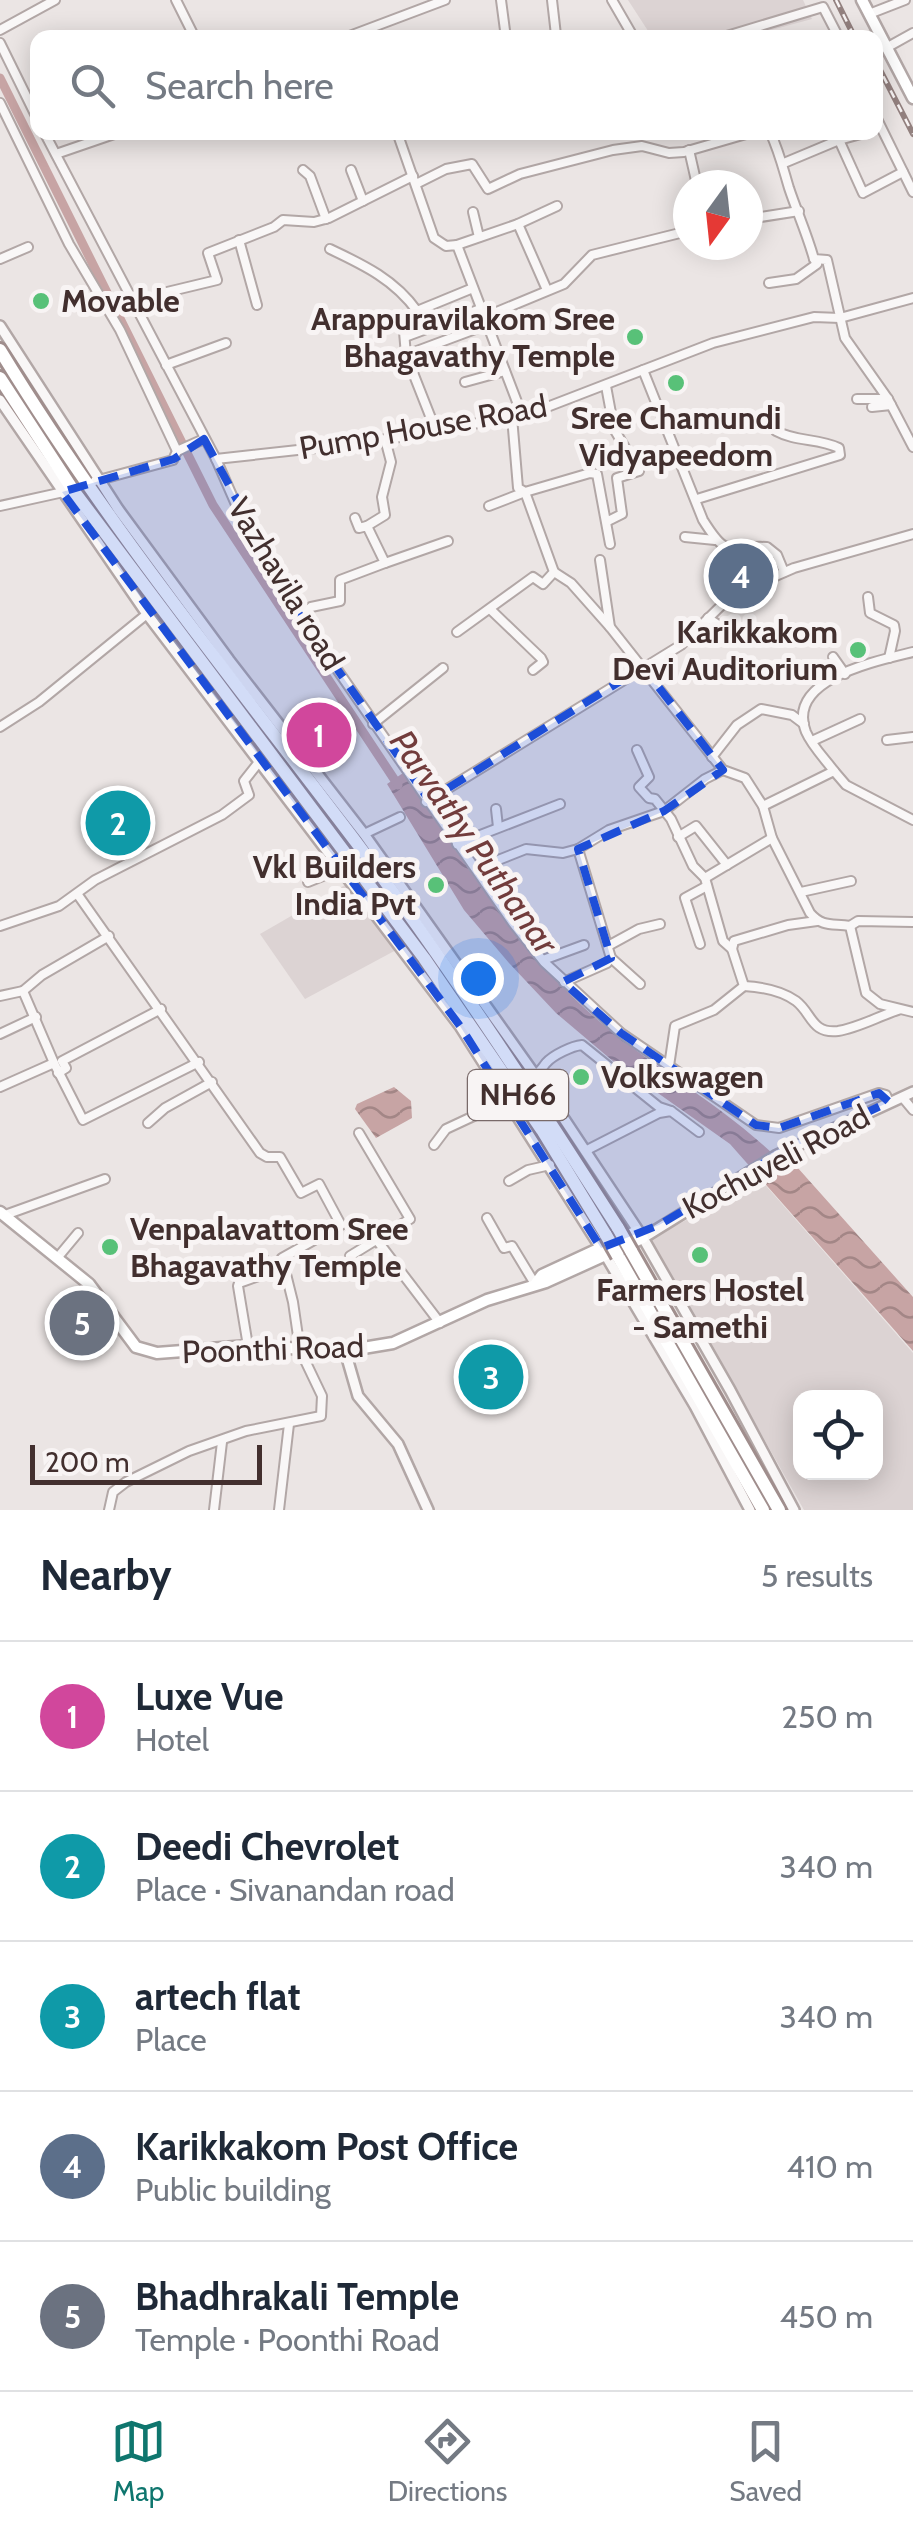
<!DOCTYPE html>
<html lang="en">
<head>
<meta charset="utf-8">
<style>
	:root { --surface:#fff; --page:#f6f6f7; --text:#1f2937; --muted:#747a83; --line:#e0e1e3; --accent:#0f766e }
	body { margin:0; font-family:Cabin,sans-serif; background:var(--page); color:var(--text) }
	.controls { position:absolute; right:30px; bottom:30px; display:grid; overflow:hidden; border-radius:20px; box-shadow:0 5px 25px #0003 }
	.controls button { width:90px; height:90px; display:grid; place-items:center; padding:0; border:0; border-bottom:2px solid var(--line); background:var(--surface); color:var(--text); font:50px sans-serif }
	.compass { position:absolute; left:673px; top:170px; width:90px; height:90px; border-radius:50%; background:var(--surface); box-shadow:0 5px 25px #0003; rotate:195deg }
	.scale { position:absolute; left:30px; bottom:25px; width:232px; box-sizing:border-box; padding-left:10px; border:5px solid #422f2e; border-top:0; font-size:28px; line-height:35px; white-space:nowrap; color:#422f2e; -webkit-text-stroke:8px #f8f4f4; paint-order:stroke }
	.you { position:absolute; left:478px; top:978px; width:35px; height:35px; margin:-25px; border:8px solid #fff; border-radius:50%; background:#1a73e8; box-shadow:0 0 0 15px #1a73e833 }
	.badge { display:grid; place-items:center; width:65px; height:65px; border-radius:50%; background:var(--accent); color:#fff; font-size:32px; font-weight:700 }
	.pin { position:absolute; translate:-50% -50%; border:5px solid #fff; box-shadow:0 2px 10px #0006 }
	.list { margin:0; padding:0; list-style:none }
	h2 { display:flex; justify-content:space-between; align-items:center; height:130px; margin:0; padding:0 40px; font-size:42px }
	h2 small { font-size:32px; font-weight:400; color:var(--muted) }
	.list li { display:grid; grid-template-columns:65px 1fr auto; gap:30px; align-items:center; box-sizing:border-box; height:150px; padding:0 40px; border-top:2px solid var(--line) }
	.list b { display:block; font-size:38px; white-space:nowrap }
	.list p { margin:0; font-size:32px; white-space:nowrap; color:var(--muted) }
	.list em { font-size:32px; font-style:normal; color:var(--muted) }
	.icon { flex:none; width:55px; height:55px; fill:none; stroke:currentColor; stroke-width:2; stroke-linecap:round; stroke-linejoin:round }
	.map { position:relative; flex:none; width:913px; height:1510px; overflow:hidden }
	.search { position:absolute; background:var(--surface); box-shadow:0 5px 25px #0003; left:30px; right:30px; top:30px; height:110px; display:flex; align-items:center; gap:25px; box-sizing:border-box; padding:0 35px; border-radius:20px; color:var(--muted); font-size:38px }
	.sheet { height:880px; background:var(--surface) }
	nav { display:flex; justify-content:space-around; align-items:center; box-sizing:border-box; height:140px; border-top:2px solid var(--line); background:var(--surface); font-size:28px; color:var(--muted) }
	nav a { display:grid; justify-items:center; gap:5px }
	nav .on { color:var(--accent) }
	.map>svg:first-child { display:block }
</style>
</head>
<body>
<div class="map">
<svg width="913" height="1510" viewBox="0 0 913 1510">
	<defs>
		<pattern id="water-waves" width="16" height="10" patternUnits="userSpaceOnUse" patternTransform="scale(2.5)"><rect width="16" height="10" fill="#c7a4a4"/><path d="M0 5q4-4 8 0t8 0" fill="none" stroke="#a38686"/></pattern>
	</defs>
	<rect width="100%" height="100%" fill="#ebe5e4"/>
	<g fill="#dcd3d3" fill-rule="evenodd">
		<polygon points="628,0 803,0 812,19 745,37 652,37"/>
		<polygon points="345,885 398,949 305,999 260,934"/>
		<path d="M761 1180 913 1353V1510H804L651 1239ZM800 1398H876V1472H800Z"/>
	</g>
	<g fill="url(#water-waves)">
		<path d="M403 773C461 856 514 945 591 1014 649 1066 721 1103 778 1159L789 1158 913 1297V1351L730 1144 614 1062 556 1013 509 963 464 910 387 784Z"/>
		<polygon points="394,1087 411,1101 412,1118 376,1138 355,1109 357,1104"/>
	</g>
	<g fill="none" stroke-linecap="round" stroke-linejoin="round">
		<polyline stroke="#c7a4a4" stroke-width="9" points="0,78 213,505 398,785"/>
		<defs>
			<g id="minor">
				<polyline points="176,0 195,38"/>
				<polyline points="501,0 506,38"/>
				<polyline points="552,0 556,35"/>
				<polyline points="612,0 634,38"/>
				<polyline points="869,14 905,0"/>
				<polyline points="0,30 55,0"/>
				<polyline points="344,38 445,0"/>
				<polyline points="720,38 823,7 839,38"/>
				<polyline points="0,43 38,120"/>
				<polyline points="886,48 913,33"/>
				<polyline points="0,103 69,244 120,330 177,451 173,460 95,481"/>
				<polyline points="876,117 913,192"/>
				<polyline points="44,132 216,459 245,525 300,616 513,923 544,962 621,1033 756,1125 779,1128 879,1093 886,1095 889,1102"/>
				<polyline points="397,132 434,238 446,246 457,245 522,415"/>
				<path d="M770 132C779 151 783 168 789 188 797 212 807 234 814 259L827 260 845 338 888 399 913 447"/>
				<polyline points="839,140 863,193 903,172"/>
				<polyline points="689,150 697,185"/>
				<polyline points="56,154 120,132"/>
				<polyline points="784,163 839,140 868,132"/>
				<polyline points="303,170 310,176 326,219"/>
				<polyline points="351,170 363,201"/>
				<polyline points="416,184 446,169 472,164 488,189 520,174 613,150 642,146 669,153 684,152 753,132"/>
				<polyline points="473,212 479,237"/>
				<polyline points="748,219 799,211"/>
				<polyline points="518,224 547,290"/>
				<polyline points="239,240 257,305"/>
				<polyline points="457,245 518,224 557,206"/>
				<path d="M330 249C364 265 395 280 417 311L473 288"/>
				<polyline points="0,259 28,247"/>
				<polyline points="769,283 796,279 817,264 814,259"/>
				<polyline points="136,307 163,293 217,280 208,253 274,227 283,220 314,222 329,218 413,176"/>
				<polyline points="417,311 403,320 406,355 436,431"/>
				<polyline points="487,316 564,284 592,255 688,231"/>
				<polyline points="405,337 483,308"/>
				<polyline points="406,355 489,324"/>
				<polyline points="166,365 226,343"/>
				<path d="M643 370 703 520C728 560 727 545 767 547L777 555 784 572"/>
				<polyline points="465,382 505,371"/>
				<polyline points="606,386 614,429 639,471 617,478 622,514 608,521"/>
				<polyline points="857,399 888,399"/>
				<polyline points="872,407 891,405"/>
				<polyline points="512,417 518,488 525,492 590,473 597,474 610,544"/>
				<polyline points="177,451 204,439"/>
				<polyline points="216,459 371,442 529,414 713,343 814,317 840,318 913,298"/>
				<path d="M697 499 840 455 839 448C818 438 796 442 776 431"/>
				<polyline points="0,506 68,491"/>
				<polyline points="367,526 385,515 382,497 391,462 385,439"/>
				<polyline points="685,537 715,540"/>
				<path d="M600 560 610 627 723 770 745 778 763 806 772 838 810 913C823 928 833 923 850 926L866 993 880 1004 913 1012"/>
				<polyline points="385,563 448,541"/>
				<polyline points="554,572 571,583 610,627"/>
				<polyline points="868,597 870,613 894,625 895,631 889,658"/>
				<polyline points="490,609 541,658 543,662 533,670"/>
				<polyline points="300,616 311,607 340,601 340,580 385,563 367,526 359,528 355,518"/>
				<polyline points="708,618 729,632 744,634"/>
				<polyline points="457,632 533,577 543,584 554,572 525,492 489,506"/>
				<polyline points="833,657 845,674"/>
				<polyline points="373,724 443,668"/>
				<polyline points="0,727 39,702 147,614"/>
				<polyline points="887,740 913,737"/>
				<polyline points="812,741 860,719"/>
				<polyline points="637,750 649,777 639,787 649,798 655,799 671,819 693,866 705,878 723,941 732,949"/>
				<polyline points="712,757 737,725 761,709 792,715 804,724"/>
				<path d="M834 771C825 759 812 746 806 732 785 679 877 661 913 652"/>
				<polyline points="426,802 681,645 732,595 794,568 913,534"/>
				<polyline points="763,806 834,771 846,785 913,820"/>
				<polyline points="496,809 498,827"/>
				<polyline points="364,834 400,817"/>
				<polyline points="678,837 696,826 727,865"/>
				<polyline points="457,844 560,804"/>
				<polyline points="478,868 526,849 563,853 578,849 609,830 664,811 705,779 723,770"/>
				<polyline points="705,878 772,838"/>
				<polyline points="308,882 340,869"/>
				<polyline points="801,892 851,881"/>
				<polyline points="78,895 260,1153 267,1157 280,1157 301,1193 319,1184 341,1225 282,1258 293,1302 300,1350 322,1396 321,1416 246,1431 189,1451 126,1482 113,1492 109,1510"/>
				<polyline points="0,926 59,906 95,880 222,815 249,795 244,781 259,762"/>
				<polyline points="850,926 858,921 913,922"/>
				<polyline points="700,944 685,898 707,886"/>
				<polyline points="608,946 639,929 660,924"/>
				<polyline points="611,958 640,984"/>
				<polyline points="543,960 584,945"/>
				<polyline points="564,982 607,963 611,958 578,849"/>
				<path d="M744 986C762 987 781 990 796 1001 812 1013 811 1034 838 1031 858 1028 879 1016 898 1010"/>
				<polyline points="23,991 42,975 109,936"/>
				<polyline points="0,996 23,991 54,1063"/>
				<polyline points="0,1034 36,1017"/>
				<polyline points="669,1066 675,1026 714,1010 744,986 732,949 734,941 788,925 817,921"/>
				<polyline points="58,1073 66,1068 62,1061 161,1009"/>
				<path d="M535 1075C540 1072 542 1068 546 1063 553 1055 572 1046 582 1045L659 1107 671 1111"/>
				<polyline points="0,1087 54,1063 83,1120 199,1062"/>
				<polyline points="903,1098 913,1110"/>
				<polyline points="148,1123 165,1108 212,1082"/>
				<polyline points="434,1145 446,1129 508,1100"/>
				<polyline points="585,1151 659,1113 671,1111 699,1132"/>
				<polyline points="509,1181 528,1170 550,1165"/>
				<polyline points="5,1215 105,1179"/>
				<polyline points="487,1218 504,1248 512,1246 535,1284"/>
				<polyline points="376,1239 440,1323"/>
				<polyline points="350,1256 410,1219 359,1133"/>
				<polyline points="58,1257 78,1233"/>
				<polyline points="248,1346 238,1286 239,1283 264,1274 263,1258"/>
				<polyline points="214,1510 222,1442"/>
				<polyline points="279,1510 289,1424"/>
			</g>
			<g id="tertiary">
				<polyline points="0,326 118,509 229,660 364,834 535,1075 643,1238 730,1390 794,1510"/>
				<polyline points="0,400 147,614 460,1026 606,1256 695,1406 750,1510"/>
				<polyline points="643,1238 777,1155 913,1092"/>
				<polyline points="345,1351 358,1396 398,1444 428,1510"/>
			</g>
			<g id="secondary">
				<polyline points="862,0 913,98"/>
				<polyline points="0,1212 89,1284 136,1347 157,1353 248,1346 345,1351 393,1343 487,1300 546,1282 643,1238"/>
				<polyline points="536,1283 542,1275 637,1231"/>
			</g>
			<g id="trunk">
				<path d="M0 350C106 525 236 683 359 846 451 969 535 1098 618 1228"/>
				<polyline points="0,378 73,490 424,958 542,1130 606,1235"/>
				<polyline points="631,1251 779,1510"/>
				<polyline points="618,1256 763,1510"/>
			</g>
		</defs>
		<use href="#minor" stroke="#b2a7a6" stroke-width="12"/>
		<use href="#tertiary" stroke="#b2a7a6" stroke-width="14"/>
		<use href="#secondary" stroke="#b2a7a6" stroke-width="15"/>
		<use href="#trunk" stroke="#a08e8d" stroke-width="18"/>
		<use href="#minor" stroke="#f9f7f7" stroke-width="8"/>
		<use href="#tertiary" stroke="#f9f7f7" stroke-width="9"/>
		<use href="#secondary" stroke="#fff" stroke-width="10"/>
		<use href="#trunk" stroke="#fff" stroke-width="12"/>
		<defs>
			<g id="rail">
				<polyline points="836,0 855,38"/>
				<polyline points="876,62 913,134"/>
			</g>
		</defs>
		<use href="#rail" stroke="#93817f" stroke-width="6"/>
		<use href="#rail" stroke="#f8f4f4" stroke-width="2.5" stroke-dasharray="8" stroke-linecap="butt"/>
		<defs>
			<g id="trunk-bridge">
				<polyline points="618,1228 631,1251"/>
				<polyline points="606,1235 618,1256"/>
			</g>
		</defs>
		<use href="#trunk-bridge" stroke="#a08e8d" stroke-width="18" stroke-linecap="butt"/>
		<use href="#trunk-bridge" stroke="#fff" stroke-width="12"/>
	</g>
	<path fill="#1d4ed8" fill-opacity="0.2" stroke="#1d4ed8" stroke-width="8" stroke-dasharray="20 12" stroke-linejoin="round" d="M204 439 300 616 429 800 643 667 723 770 664 811 578 849 611 958 563 982 621 1033 756 1125 779 1128 879 1093 889 1102 777 1155 659 1225 601 1248 460 1026 62 492 174 459Z"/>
	<g fill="#58c178" stroke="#f8f4f4" stroke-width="4">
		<circle cx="41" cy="301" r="10"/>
		<circle cx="635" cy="337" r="10"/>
		<circle cx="676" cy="383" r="10"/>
		<circle cx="858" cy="650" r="10"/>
		<circle cx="436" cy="885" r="10"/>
		<circle cx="581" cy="1077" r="10"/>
		<circle cx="110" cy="1247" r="10"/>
		<circle cx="700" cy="1255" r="10"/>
	</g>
	<g text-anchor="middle" stroke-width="10" stroke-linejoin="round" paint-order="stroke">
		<rect fill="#f8f4f4" stroke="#796a69" stroke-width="2.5" x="468" y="1070" width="100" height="50" rx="8"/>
		<g font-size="30" font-weight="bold" fill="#422f2e">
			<text x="518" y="1105">NH66</text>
		</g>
		<g font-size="32" font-weight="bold" fill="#422f2e" stroke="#f8f4f4" text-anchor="start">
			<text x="61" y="312">Movable</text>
			<text x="615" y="330" text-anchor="end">Arappuravilakom Sree<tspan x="615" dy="37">Bhagavathy Temple</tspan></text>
			<text x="676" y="429" text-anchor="middle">Sree Chamundi<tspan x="676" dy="37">Vidyapeedom</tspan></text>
			<text x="838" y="643" text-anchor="end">Karikkakom<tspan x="838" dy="37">Devi Auditorium</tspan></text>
			<text x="416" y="878" text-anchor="end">Vkl Builders<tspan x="416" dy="37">India Pvt</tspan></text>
			<text x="601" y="1088">Volkswagen</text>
			<text x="130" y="1240">Venpalavattom Sree<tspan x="130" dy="37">Bhagavathy Temple</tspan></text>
			<text x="700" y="1301" text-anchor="middle">Farmers Hostel<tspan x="700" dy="37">- Samethi</tspan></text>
		</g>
		<g font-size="32" fill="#422f2e" stroke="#f8f4f4">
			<text transform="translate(423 427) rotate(-10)" y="11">Pump House Road</text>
			<text transform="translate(286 584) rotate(59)" y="11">Vazhavila road</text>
			<text transform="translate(776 1162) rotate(-28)" y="11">Kochuveli Road</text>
			<text transform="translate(273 1349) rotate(-2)" y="11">Poonthi Road</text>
		</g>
		<g font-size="35" font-style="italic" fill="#723c3c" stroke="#f8f4f4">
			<text transform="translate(474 842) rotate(55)" y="12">Parvathy Puthanar</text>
		</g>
	</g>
</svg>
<div class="controls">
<button><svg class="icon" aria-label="locate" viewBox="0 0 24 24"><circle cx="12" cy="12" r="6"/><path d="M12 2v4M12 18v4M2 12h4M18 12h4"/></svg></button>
</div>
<svg class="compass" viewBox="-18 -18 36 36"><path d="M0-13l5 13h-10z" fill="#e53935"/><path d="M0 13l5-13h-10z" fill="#747a83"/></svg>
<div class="scale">200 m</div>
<div class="you"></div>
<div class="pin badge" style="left:319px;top:735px;background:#d1479c">1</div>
<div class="pin badge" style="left:118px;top:823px;background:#0f9aa8">2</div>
<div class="pin badge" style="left:491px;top:1377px;background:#0f9aa8">3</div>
<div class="pin badge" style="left:741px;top:576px;background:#5c6f8a">4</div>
<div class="pin badge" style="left:82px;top:1323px;background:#6b7280">5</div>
<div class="search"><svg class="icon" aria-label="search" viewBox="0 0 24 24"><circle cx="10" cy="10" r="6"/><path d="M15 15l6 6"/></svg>Search here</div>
</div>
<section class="sheet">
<h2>Nearby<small>5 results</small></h2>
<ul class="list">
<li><span class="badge" style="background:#d1479c">1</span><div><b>Luxe Vue</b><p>Hotel</p></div><em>250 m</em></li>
<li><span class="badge" style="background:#0f9aa8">2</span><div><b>Deedi Chevrolet</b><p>Place · Sivanandan road</p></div><em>340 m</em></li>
<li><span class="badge" style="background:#0f9aa8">3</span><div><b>artech flat</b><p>Place</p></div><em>340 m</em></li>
<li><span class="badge" style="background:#5c6f8a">4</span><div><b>Karikkakom Post Office</b><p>Public building</p></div><em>410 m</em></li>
<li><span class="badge" style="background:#6b7280">5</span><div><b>Bhadhrakali Temple</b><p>Temple · Poonthi Road</p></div><em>450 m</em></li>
</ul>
</section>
<nav>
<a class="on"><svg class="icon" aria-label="map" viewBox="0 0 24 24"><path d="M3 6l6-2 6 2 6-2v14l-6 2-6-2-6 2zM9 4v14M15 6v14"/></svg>Map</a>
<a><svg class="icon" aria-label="directions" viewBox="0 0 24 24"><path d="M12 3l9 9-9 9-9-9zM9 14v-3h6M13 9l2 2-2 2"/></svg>Directions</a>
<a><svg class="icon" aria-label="saved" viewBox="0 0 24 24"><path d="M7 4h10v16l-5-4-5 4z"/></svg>Saved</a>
</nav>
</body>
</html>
